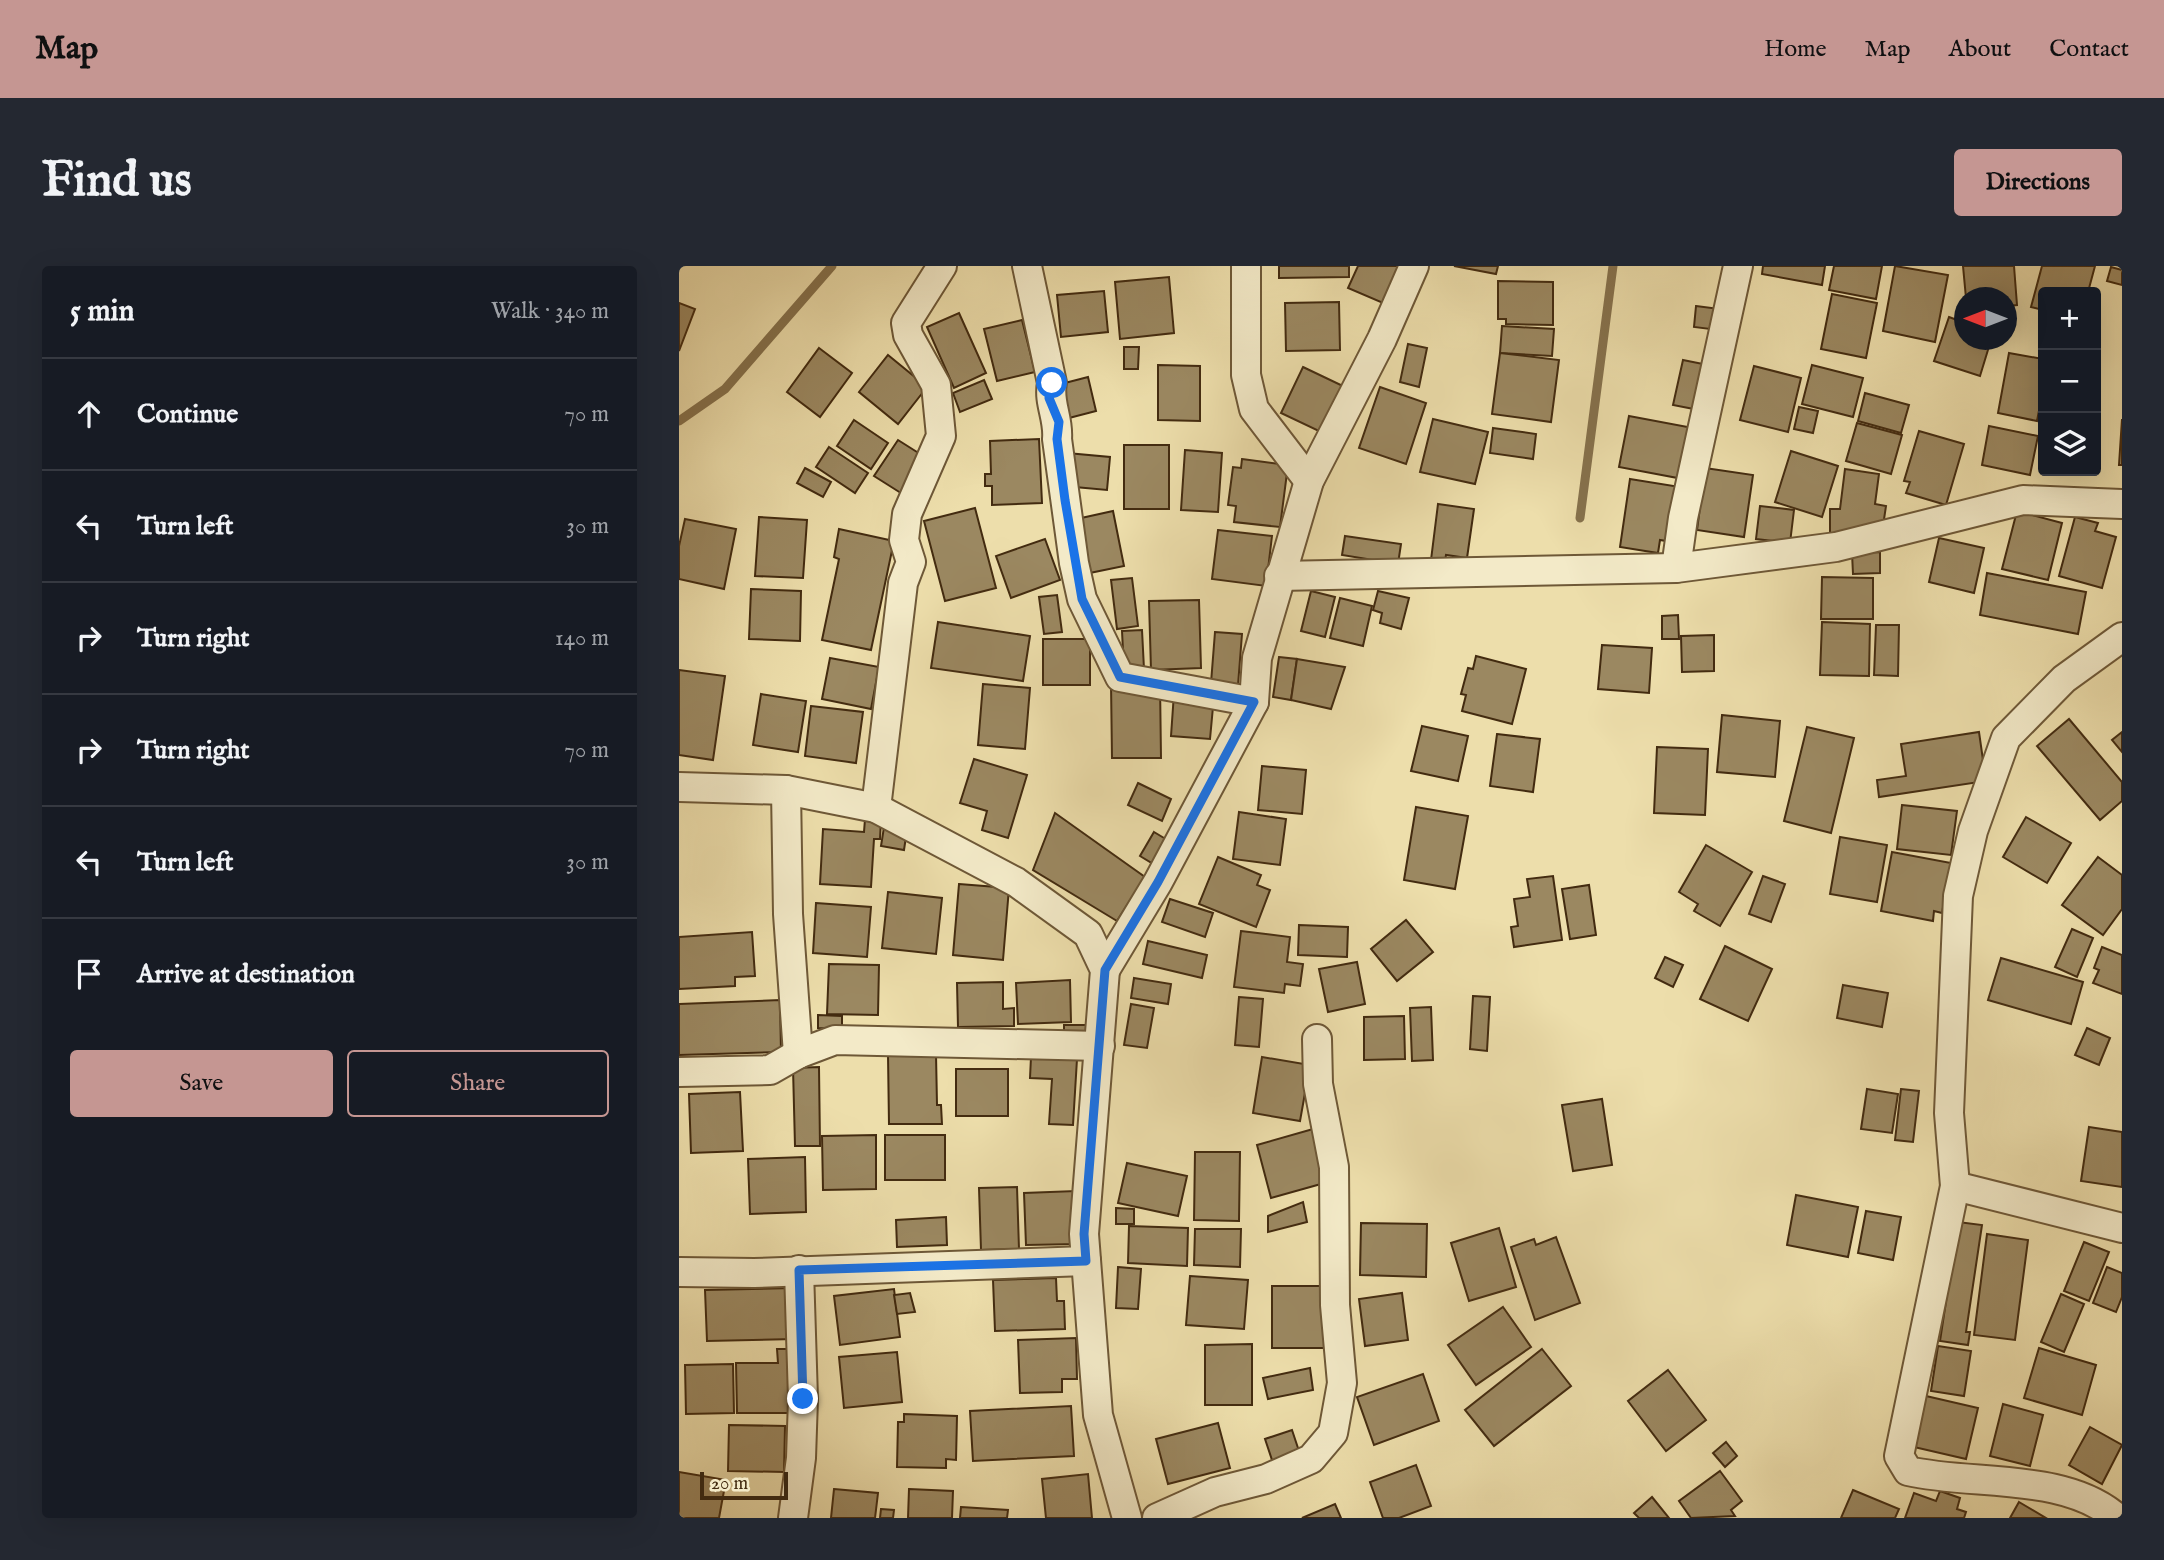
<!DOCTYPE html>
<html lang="en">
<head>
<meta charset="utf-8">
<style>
	:root { --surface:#171b24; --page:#242831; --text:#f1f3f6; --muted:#9ea1a6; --line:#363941; --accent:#c59692 }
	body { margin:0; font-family:"IM FELL English",serif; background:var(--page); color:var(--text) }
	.controls { position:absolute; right:21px; top:21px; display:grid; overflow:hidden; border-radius:7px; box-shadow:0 7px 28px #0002 }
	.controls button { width:63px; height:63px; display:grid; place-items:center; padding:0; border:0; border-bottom:2px solid var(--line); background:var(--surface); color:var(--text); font:35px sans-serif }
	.compass { position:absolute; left:1275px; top:21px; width:63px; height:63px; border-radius:50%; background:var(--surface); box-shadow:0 7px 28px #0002; rotate:270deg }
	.scale { position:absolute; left:21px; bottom:18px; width:88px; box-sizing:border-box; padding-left:7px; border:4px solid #432b10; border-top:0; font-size:19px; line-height:24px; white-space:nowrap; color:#432b10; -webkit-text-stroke:5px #f3eac8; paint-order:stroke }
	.stop { position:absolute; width:21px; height:21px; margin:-16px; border:5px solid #1a73e8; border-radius:50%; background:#fff }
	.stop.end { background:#1a73e8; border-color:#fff; box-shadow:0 2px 7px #0008 }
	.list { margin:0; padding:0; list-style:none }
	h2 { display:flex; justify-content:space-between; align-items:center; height:91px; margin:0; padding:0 28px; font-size:30px }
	h2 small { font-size:23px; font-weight:400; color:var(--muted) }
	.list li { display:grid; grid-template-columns:46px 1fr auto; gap:21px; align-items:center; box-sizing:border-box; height:112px; padding:0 28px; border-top:2px solid var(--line) }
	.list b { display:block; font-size:26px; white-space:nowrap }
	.list em { font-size:23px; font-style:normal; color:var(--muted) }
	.actions { display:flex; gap:14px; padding:21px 28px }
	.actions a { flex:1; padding:16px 0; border:2px solid var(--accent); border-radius:7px; text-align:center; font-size:24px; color:var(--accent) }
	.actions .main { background:var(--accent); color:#111 }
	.icon { flex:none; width:38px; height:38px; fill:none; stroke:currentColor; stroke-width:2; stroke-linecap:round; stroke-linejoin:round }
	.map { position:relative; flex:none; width:1443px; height:1252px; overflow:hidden; border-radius:7px }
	header { display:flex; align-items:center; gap:42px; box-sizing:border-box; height:98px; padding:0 35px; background:var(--accent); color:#111 }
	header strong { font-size:33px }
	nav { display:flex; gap:38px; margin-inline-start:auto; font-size:24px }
	.intro { display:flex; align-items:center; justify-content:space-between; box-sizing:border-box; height:168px; padding:0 42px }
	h1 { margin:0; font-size:49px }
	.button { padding:18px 32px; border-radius:7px; background:var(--accent); color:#111; font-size:24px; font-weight:700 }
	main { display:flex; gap:42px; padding:0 42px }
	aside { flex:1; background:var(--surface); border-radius:7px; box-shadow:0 7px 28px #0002 }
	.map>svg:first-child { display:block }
</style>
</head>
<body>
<header>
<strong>Map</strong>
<nav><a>Home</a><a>Map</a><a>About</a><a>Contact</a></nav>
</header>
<div class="intro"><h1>Find us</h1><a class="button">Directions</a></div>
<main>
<aside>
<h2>5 min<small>Walk · 340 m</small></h2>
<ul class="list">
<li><svg class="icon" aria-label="ahead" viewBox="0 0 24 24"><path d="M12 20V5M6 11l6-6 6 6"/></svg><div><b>Continue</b></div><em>70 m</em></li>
<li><svg class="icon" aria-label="left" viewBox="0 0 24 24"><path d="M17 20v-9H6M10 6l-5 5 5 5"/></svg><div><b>Turn left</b></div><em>30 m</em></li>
<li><svg class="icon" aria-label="right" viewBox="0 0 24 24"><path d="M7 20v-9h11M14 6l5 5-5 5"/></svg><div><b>Turn right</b></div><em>140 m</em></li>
<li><svg class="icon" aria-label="right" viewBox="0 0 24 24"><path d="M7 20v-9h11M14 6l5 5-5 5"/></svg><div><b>Turn right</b></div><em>70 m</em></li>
<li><svg class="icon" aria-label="left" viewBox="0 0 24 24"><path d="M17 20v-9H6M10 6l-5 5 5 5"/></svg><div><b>Turn left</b></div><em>30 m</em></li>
<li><svg class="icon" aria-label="arrive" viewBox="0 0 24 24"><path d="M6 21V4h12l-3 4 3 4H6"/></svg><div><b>Arrive at destination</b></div></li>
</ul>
<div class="actions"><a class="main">Save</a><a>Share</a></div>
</aside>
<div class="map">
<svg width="1443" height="1252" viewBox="0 0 1443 1252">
	<rect width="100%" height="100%" fill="#eddeab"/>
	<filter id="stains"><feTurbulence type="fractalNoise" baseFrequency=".00286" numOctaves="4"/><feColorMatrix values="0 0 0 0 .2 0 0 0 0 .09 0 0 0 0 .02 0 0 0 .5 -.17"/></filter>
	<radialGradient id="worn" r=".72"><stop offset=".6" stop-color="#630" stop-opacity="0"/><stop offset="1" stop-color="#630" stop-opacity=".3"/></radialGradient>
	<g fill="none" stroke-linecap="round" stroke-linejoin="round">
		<g stroke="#86724d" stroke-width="9">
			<polyline points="0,155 46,123 153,0"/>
			<polyline points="901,252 934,0"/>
		</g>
	</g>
	<g fill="#9b8861" stroke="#432b10" stroke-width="2">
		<polygon points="600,0 670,0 670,11 600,12"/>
		<polygon points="679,0 720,0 704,37 669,22"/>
		<polygon points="775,0 819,0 817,8"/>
		<polygon points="1084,0 1146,0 1143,19 1083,8"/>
		<polygon points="1155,0 1203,0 1197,33 1150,24"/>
		<polygon points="1216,0 1269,9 1256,76 1204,65"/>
		<polygon points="1284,0 1335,0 1338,39 1328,40 1328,32 1287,32"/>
		<polygon points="1363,0 1416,0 1409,26 1364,26 1364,44 1352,41"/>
		<polygon points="1432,1 1443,4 1443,19 1428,15"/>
		<polygon points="490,11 495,67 441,73 436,16"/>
		<polygon points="819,15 874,16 874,59 827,58 827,53 819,53"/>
		<polygon points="425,25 429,66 382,71 378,29"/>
		<polygon points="1153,28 1198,37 1187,92 1142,83"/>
		<polygon points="660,36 661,84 607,85 606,37"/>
		<polygon points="0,37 16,43 0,85"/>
		<polygon points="1017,40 1041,43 1039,64 1015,61"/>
		<polygon points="280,47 307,107 275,122 248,61"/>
		<polygon points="1270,51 1286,57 1286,74 1312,74 1301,110 1255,95"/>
		<polygon points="343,54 356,106 318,115 305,63"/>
		<polygon points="823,60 875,63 873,90 821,87"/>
		<polygon points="729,78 748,82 740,121 721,116"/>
		<polygon points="445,81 460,81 459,103 445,103"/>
		<polygon points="140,82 173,107 141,151 108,126"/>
		<polygon points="821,87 880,94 872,156 813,148"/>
		<polygon points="1330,87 1364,93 1364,124 1358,155 1319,147"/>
		<polygon points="209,89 248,121 219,158 180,126"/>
		<polygon points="1004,94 1029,99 1020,144 994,139"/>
		<polygon points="479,99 521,100 521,155 479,154"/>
		<polygon points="1133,99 1184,112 1174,151 1123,138"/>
		<polygon points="1075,100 1122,112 1109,166 1061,154"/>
		<polygon points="624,101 666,121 644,167 602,147"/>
		<polygon points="409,111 417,145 390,152 382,118"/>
		<polygon points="305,114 313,133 281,146 274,127"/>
		<polygon points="701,121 747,137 727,198 680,182"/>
		<polygon points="1186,127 1230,139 1222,167 1179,155"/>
		<polygon points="1120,141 1139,145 1134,167 1115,163"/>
		<polygon points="950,150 1014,162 1004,213 940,201"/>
		<polygon points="754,153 809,166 796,218 741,206"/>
		<polygon points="1443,153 1443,199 1440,199"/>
		<polygon points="175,154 209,177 192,203 158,180"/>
		<polygon points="1178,157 1223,169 1212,208 1167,195"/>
		<polygon points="1310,160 1359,170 1351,209 1303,199"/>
		<polygon points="814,162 857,168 854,193 811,187"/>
		<polygon points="1240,165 1285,178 1267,239 1227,227 1231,216 1225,215"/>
		<polygon points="360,173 363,237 313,239 313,220 306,220 306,208 312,208 311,175"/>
		<polygon points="219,174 249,193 225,229 195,210"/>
		<rect x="445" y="179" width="45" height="64"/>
		<polygon points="150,181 189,207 176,227 137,201"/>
		<polygon points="506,184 543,187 539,246 502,244"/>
		<polygon points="1112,185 1159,200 1143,251 1096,236"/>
		<polygon points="388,187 431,191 428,224 385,220"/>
		<polygon points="563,193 609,199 601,261 555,256 557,240 549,239 554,201 562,202"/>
		<polygon points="126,202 152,216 144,231 118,217"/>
		<polygon points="1026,202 1074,209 1065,271 1018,264"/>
		<polygon points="1166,203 1200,208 1196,238 1207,240 1204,260 1151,268 1151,243 1161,243"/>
		<polygon points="951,213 1001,221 993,276 981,274 979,287 941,281"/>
		<polygon points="759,238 795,243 788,292 767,289 766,295 752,294"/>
		<polygon points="1081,240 1115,244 1111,277 1077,273"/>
		<polygon points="296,242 317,322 266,335 245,255"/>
		<polygon points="434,245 445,300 396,310 384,256"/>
		<polygon points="1338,245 1383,257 1369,314 1323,303"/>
		<polygon points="80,251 128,254 124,312 76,310"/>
		<polygon points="1396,251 1419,257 1416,265 1437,271 1423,322 1380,310"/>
		<polygon points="6,253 57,263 45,323 0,313 0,280"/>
		<polygon points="160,263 215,275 192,384 143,374 160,293 155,291"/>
		<polygon points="539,264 593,270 587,320 533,313"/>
		<polygon points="666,270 722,278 719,298 663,289"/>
		<polygon points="1260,272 1305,282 1295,327 1250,316"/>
		<polygon points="366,273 381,314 332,332 317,290"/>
		<polygon points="1201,286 1201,307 1174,308 1173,287"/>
		<polygon points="1308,307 1407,326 1399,368 1301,349"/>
		<polygon points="1143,311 1194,312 1194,353 1142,353"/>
		<polygon points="453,312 459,360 438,363 432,314"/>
		<polygon points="72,323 122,325 121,375 70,373"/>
		<polygon points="632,325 656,331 646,371 622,365"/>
		<polygon points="699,325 730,332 722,363 701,357 703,347 694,344"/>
		<polygon points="378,329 383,366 365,368 360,331"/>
		<polygon points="661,332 693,340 684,380 651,372"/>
		<polygon points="520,334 522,402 472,404 470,335"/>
		<polygon points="999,349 1000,373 983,373 983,350"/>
		<polygon points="259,356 351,370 344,415 252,402"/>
		<polygon points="1143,356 1191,358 1190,410 1141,409"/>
		<polygon points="1197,359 1220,359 1219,410 1195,409"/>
		<polygon points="463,364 465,403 445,404 443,365"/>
		<polygon points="536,366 563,368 559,419 532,417"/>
		<polygon points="1035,369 1035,405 1003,406 1002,370"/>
		<rect x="364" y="373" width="47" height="46"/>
		<polygon points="923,379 973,382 970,427 919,423"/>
		<polygon points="797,390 847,403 833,458 783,445 787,429 782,428 789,402 794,403"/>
		<polygon points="600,391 618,393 612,434 594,431"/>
		<polygon points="151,392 200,401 192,443 143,433"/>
		<polygon points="618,393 666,401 652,443 612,434"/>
		<polygon points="0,404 46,410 34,494 0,489"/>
		<polygon points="432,417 481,417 482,492 433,492"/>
		<polygon points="304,418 351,422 346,483 299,479"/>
		<polygon points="495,427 535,430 531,473 492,470"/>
		<polygon points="82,428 127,435 119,486 74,479"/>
		<polygon points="132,440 184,446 177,497 126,490"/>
		<polygon points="1043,449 1101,455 1096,511 1038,506"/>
		<polygon points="1390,453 1443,516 1443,535 1421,554 1358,480"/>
		<polygon points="743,460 789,470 779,515 732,505"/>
		<polygon points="1128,461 1175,472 1152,567 1105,555"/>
		<polygon points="1300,466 1307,515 1200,531 1198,514 1227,510 1222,478"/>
		<polygon points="1443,466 1443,486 1433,474"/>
		<polygon points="818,468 861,473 854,526 811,520"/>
		<polygon points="978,481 1029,483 1026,549 975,547"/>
		<polygon points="295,493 348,509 329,572 303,564 308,545 281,537"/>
		<polygon points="583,500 627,504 623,548 579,544"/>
		<polygon points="459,517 492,533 483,555 449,539"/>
		<polygon points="1223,539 1278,545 1272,589 1218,583"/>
		<polygon points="737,541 789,550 776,623 725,614"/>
		<polygon points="560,546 607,553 601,599 554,593"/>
		<polygon points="376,547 466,611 438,655 354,604"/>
		<polygon points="1347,551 1392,577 1368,617 1324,591"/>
		<polygon points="186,553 202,554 201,573 195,573 192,621 141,618 144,563 185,566"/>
		<polygon points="205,561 228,564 225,584 202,580"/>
		<polygon points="475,566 490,575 476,599 461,590"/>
		<polygon points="1161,571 1208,579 1198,636 1151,628"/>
		<polygon points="1027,579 1073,606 1041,660 1015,645 1019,638 1000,626"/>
		<polygon points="1213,586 1272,597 1263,647 1255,645 1254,655 1202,645"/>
		<polygon points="539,591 582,609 578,619 591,624 577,661 520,638"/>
		<polygon points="1419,591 1443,609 1443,643 1424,669 1383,639"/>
		<polygon points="874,610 883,674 835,681 832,661 839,660 835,633 851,631 848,613"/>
		<polygon points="1084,610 1106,618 1092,656 1070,648"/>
		<polygon points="280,618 330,622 324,694 274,689"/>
		<polygon points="910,619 917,669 891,673 883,623"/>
		<polygon points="209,626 263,632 257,688 203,682"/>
		<polygon points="491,633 534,647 526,671 483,656"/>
		<polygon points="137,637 192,641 188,691 134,687"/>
		<polygon points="727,654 754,686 718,715 692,683"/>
		<polygon points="620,659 669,661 668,691 619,689"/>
		<polygon points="1393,663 1414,672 1398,711 1376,701"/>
		<polygon points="562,665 611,671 608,696 624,698 621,720 606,718 605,727 555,721"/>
		<polygon points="73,666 76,710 56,711 56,720 0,723 0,671"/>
		<polygon points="469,675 528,689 523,712 464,698"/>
		<polygon points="1046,680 1093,703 1069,755 1021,733"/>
		<polygon points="1423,681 1443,689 1443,728 1414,717 1420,704 1415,702"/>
		<polygon points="986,691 1004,699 994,721 976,712"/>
		<polygon points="1322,692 1404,716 1392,758 1309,734"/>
		<polygon points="678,696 686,738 649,746 640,703"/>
		<polygon points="150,698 200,699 199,749 148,748"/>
		<polygon points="455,712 492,718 489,738 452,732"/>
		<polygon points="391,714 392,756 339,758 337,717"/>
		<polygon points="324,716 324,743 335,742 335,760 279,761 278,717"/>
		<polygon points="1164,719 1209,727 1203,761 1158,752"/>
		<polygon points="794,730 811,731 808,785 791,783"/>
		<polygon points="560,731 584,733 580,781 556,779"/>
		<polygon points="101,734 102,786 0,789 0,738"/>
		<polygon points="452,738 475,742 468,782 445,779"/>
		<polygon points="752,741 754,794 733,795 731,742"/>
		<polygon points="139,749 163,750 163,763 139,762"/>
		<polygon points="725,750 726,793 685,794 685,751"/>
		<polygon points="385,759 414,759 414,772 385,771"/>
		<polygon points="1408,762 1431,772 1420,799 1396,789"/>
		<polygon points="257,788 258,839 262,839 263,858 210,858 209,789"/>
		<polygon points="352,791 398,793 394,859 370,858 373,813 351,812"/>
		<polygon points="583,791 631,799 621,855 574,847"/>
		<polygon points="140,801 141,880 116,880 114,802"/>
		<rect x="277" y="803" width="52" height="47"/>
		<polygon points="1188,823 1219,828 1213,867 1182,863"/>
		<polygon points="1222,823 1240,825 1234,876 1216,874"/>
		<polygon points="61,826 64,885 12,887 10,828"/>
		<polygon points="923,833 933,899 894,905 883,839"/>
		<polygon points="1410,861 1443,866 1443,921 1402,915"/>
		<polygon points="634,863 649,916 592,932 578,879"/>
		<polygon points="197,869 197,923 144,924 143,870"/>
		<rect x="206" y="869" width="60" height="45"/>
		<polygon points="516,886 561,886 560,955 515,954"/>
		<polygon points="126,891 127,946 71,948 69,893"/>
		<polygon points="448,897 508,910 499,950 439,937"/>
		<polygon points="338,921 340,983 302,984 300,922"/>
		<polygon points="397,925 399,978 347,979 345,927"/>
		<polygon points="1117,929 1179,941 1169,991 1108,979"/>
		<polygon points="624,936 628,956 589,966 589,950"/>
		<polygon points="437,942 455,943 455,958 437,958"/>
		<polygon points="1187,945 1222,951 1214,994 1179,987"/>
		<polygon points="267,951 268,979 218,981 217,954"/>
		<polygon points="1279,956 1303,959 1287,1066 1291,1066 1289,1079 1261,1075"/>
		<polygon points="682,957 748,958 747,1011 681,1009"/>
		<polygon points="450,960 509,962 508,1000 449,997"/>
		<polygon points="820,962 837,1021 790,1035 772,977"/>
		<polygon points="516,963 562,963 561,1001 515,999"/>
		<polygon points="1308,968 1349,974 1336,1074 1295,1069"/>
		<polygon points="877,971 901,1037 856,1054 832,981 855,973 857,979"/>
		<polygon points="1405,976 1430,986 1410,1035 1385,1025"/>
		<polygon points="439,1001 462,1003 459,1043 437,1042"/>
		<polygon points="1428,1001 1443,1007 1443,1031 1437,1046 1414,1037"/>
		<polygon points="511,1010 569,1014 565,1063 507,1059"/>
		<polygon points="377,1012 378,1035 385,1035 386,1063 316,1065 314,1014"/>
		<rect x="593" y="1020" width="52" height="62"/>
		<polygon points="114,1022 115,1073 28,1075 26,1024"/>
		<polygon points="215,1023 221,1071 161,1079 155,1030"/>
		<polygon points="231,1027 236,1046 218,1048 215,1029"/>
		<polygon points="723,1027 729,1074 686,1080 680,1033"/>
		<polygon points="1382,1028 1405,1038 1385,1086 1362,1076"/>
		<polygon points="824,1041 852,1081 797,1119 769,1079"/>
		<polygon points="397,1072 398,1113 383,1113 383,1126 341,1127 339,1074"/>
		<polygon points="573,1078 573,1139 526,1139 526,1079"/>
		<polygon points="1259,1080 1292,1085 1285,1130 1252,1125"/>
		<polygon points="1360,1082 1417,1099 1403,1149 1345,1132"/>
		<polygon points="98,1083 116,1083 117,1147 58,1147 57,1097 99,1097"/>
		<polygon points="863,1083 892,1120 815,1180 786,1144"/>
		<polygon points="218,1086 223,1136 165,1142 160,1091"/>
		<polygon points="54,1098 55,1147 7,1148 6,1099"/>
		<polygon points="631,1102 634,1124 589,1133 584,1112"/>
		<polygon points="989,1104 1027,1154 987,1185 949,1135"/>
		<polygon points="744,1108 760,1155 695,1179 678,1131"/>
		<polygon points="1247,1130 1299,1142 1287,1193 1235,1181"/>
		<polygon points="1324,1138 1364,1149 1351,1200 1311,1190"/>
		<polygon points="392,1140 395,1190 294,1195 291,1145"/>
		<polygon points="225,1148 278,1150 277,1194 267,1193 267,1202 218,1201 219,1156 225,1156"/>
		<polygon points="539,1157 551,1202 489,1218 477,1173"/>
		<polygon points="50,1159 106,1160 105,1206 49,1205"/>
		<polygon points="1411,1161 1443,1179 1423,1218 1390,1199"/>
		<polygon points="613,1164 621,1188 594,1197 586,1173"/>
		<polygon points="1047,1176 1058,1190 1046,1201 1034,1187"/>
		<polygon points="737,1199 752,1240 720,1252 704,1252 691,1216"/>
		<polygon points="1041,1205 1063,1235 1052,1244 1056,1250 1012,1252 1000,1235"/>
		<polygon points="0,1206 47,1214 40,1252 0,1252"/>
		<polygon points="409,1208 413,1252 367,1252 363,1213"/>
		<polygon points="155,1223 199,1227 196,1252 152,1252"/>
		<polygon points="230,1223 274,1225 273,1252 229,1252"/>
		<polygon points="1174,1224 1220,1243 1216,1252 1162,1252"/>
		<polygon points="1261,1225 1281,1232 1278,1243 1287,1246 1285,1252 1226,1252 1235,1227 1257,1235"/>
		<polygon points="973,1231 990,1252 960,1252 955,1247"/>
		<polygon points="1340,1236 1367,1252 1331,1252"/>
		<polygon points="656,1238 662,1252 623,1252"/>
		<polygon points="282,1241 329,1244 328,1252 281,1252"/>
		<polygon points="202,1243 215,1244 214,1252 201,1252"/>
	</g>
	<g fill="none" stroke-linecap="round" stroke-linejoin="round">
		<defs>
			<g id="minor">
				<path d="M348 0 373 117C369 137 380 152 378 173L395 297 403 333 441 411 575 436"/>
				<polyline points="567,0 567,109 575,143 630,215"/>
				<polyline points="997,302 1004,252 1059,0"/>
				<polyline points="600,310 997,302 1157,281 1344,234 1443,238"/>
				<polyline points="0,521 107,524 197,542 337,616 409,668 426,704 405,968 419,1149 448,1252"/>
				<polyline points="107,524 109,648 119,788"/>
				<polyline points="197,542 224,317 232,296 225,274 228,248 262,170 257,119 229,69 227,57 263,0"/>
				<polyline points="426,704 479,616 575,436 578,392 630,215 703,73 735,0"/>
				<polyline points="0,806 91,804 119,788 156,774 421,780"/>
				<polyline points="1276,920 1443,962"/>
				<polyline points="0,1006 75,1007 407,995"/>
				<polyline points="114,1252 122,1192 124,1133 120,1004"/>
				<polyline points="478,1252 536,1226 587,1213 632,1193 654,1167 663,1117 656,1039 655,901 639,818 638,773"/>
				<path d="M1438 1252C1386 1206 1294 1220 1229 1205L1220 1190 1276 920 1270 847 1279 630 1294 565 1327 472 1385 413 1443 371"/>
			</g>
		</defs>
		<use href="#minor" stroke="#6e5837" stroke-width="32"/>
		<use href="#minor" stroke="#f3eac8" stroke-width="28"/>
	</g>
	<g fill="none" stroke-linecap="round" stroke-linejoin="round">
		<polyline stroke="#1a73e8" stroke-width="9" points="124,1133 120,1004 407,995 405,968 426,704 479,616 575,436 441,411 403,333 386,234 378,173 380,156 370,132 373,117"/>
	</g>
	<rect width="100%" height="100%" filter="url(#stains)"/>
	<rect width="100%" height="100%" fill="url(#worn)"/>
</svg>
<div class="controls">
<button>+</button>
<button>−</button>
<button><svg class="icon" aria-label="layers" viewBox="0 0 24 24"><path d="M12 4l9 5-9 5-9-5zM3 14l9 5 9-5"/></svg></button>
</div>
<svg class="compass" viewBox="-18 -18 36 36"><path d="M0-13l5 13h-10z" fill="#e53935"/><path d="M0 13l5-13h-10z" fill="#9ea1a6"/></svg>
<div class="scale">20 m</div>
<div class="stop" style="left:373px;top:117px"></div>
<div class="stop end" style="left:124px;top:1133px"></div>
</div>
</main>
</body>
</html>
